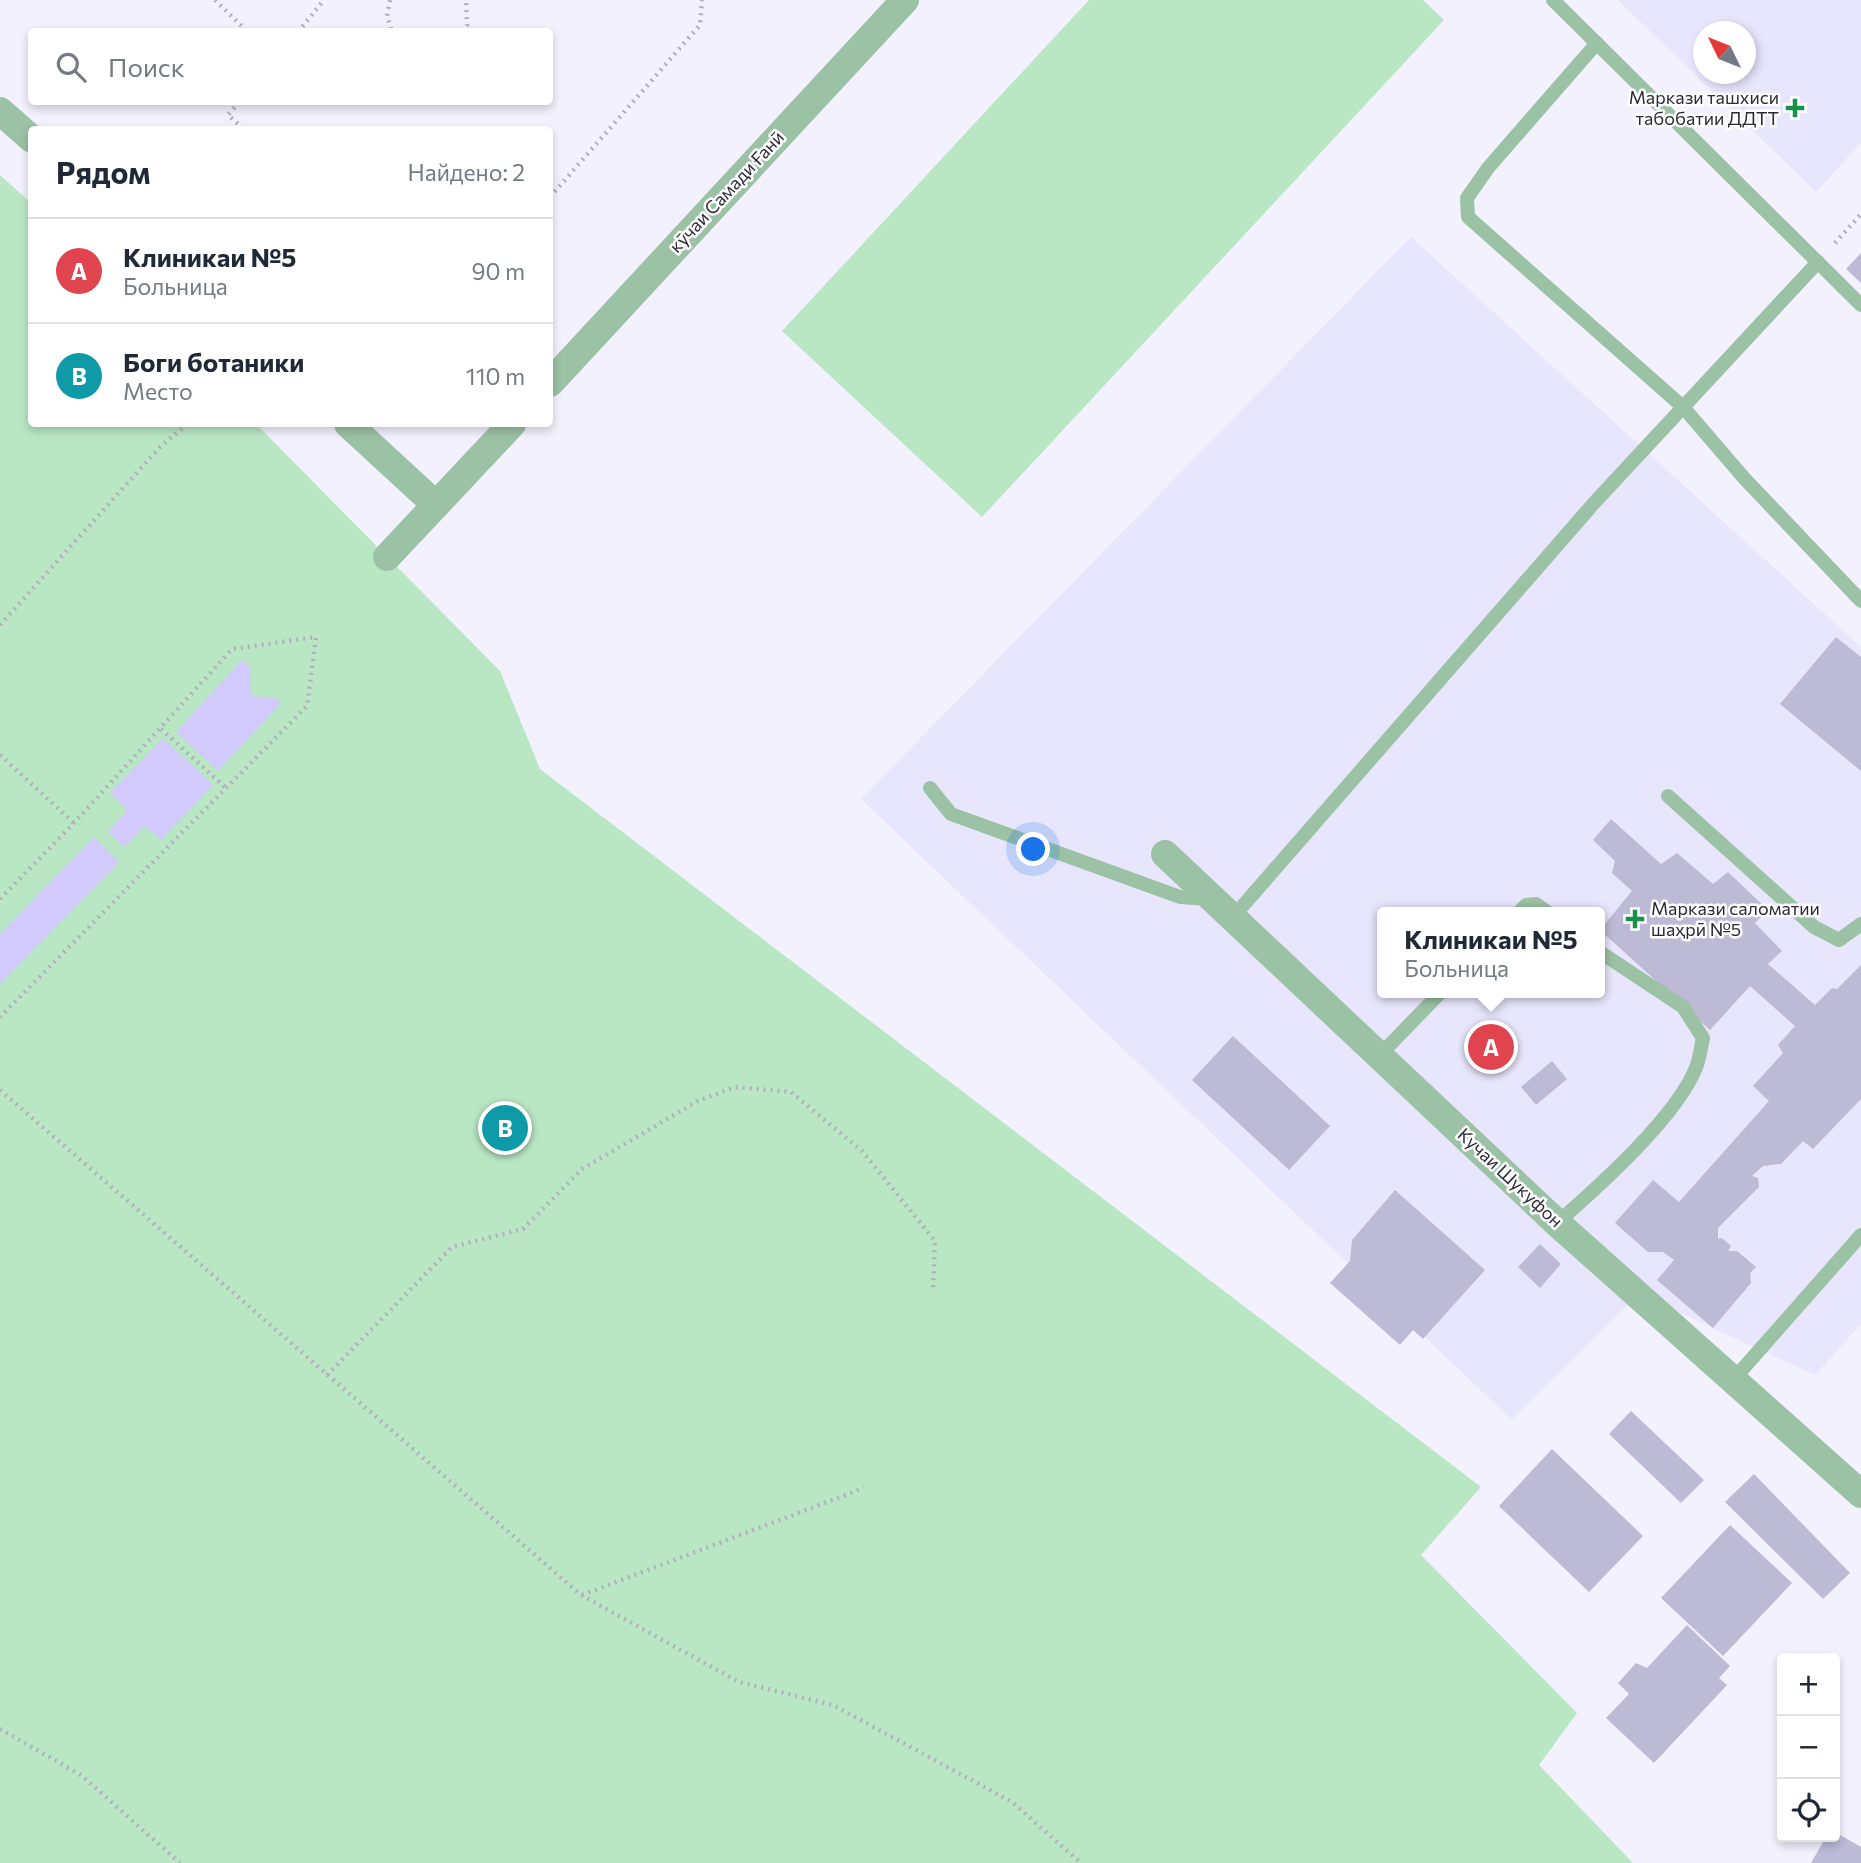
<!DOCTYPE html>
<html lang="ru">
<head>
<meta charset="utf-8">
<style>
	:root { --surface:#fff; --page:#f2f2f3; --text:#1f2937; --muted:#747a83; --line:#e0e1e3; --accent:#16904b }
	body { margin:0; font-family:Commissioner,sans-serif; background:var(--page); color:var(--text) }
	.controls { position:absolute; right:21px; bottom:21px; display:grid; overflow:hidden; border-radius:7px; box-shadow:0 4px 10px #0003 }
	.controls button { width:63px; height:63px; display:grid; place-items:center; padding:0; border:0; border-bottom:2px solid var(--line); background:var(--surface); color:var(--text); font:35px sans-serif }
	.compass { position:absolute; left:1693px; top:21px; width:63px; height:63px; border-radius:50%; background:var(--surface); box-shadow:0 4px 10px #0003; rotate:313deg }
	.you { position:absolute; left:1034px; top:850px; width:24px; height:24px; margin:-18px; border:5px solid #fff; border-radius:50%; background:#1a73e8; box-shadow:0 0 0 10px #1a73e833 }
	.badge { display:grid; place-items:center; width:46px; height:46px; border-radius:50%; background:var(--accent); color:#fff; font-size:23px; font-weight:700 }
	.pin { position:absolute; translate:-50% -50%; border:4px solid #fff; box-shadow:0 2px 7px #0006 }
	.popup { position:absolute; left:1377px; top:907px; width:228px; height:91px; box-sizing:border-box; display:grid; place-content:center; border-radius:7px; background:var(--surface); filter:drop-shadow(0 2px 5px #0005); font-size:23px; white-space:nowrap; color:var(--muted) }
	.popup b { font-size:26px; color:var(--text) }
	.popup::after { content:''; position:absolute; left:50%; top:100%; margin-left:-14px; border:14px solid transparent; border-top-color:var(--surface) }
	.list { margin:0; padding:0; list-style:none }
	h2 { display:flex; justify-content:space-between; align-items:center; height:91px; margin:0; padding:0 28px; font-size:30px }
	h2 small { font-size:23px; font-weight:400; color:var(--muted) }
	.list li { display:grid; grid-template-columns:46px 1fr auto; gap:21px; align-items:center; box-sizing:border-box; height:105px; padding:0 28px; border-top:2px solid var(--line) }
	.list b { display:block; font-size:26px; white-space:nowrap }
	.list p { margin:0; font-size:23px; white-space:nowrap; color:var(--muted) }
	.list em { font-size:23px; font-style:normal; color:var(--muted) }
	.icon { flex:none; width:38px; height:38px; fill:none; stroke:currentColor; stroke-width:2; stroke-linecap:round; stroke-linejoin:round }
	.map { position:relative; flex:none; width:1861px; height:1863px; overflow:hidden }
	.search { position:absolute; background:var(--surface); box-shadow:0 4px 10px #0003; left:28px; top:28px; width:525px; height:77px; display:flex; align-items:center; gap:18px; box-sizing:border-box; padding:0 24px; border-radius:7px; color:var(--muted); font-size:26px }
	.panel { position:absolute; background:var(--surface); box-shadow:0 4px 10px #0003; left:28px; top:126px; width:525px; height:301px; border-radius:7px }
	.map>svg:first-child { display:block }
</style>
</head>
<body>
<div class="map">
<svg width="1861" height="1863" viewBox="0 0 1861 1863">
	<rect width="100%" height="100%" fill="#f2f1fd"/>
	<g fill="#e8e6fc" fill-rule="evenodd">
		<path d="M1618 0H1861V143L1816 192ZM1703 32H1745V74H1703Z"/>
		<path d="M1411 237 1861 647V1324L1815 1375 1639 1294 1512 1420 861 799ZM1382 912H1600V993H1382Z"/>
	</g>
	<g fill="#b9e7c4">
		<polygon points="1089,0 1423,0 1444,20 982,517 782,331"/>
		<polygon points="0,175 31,203 32,424 256,424 500,671 540,769 1481,1487 1421,1555 1577,1713 1539,1765 1633,1863 0,1863"/>
	</g>
	<g fill="#d2cafd">
		<polygon points="242,660 250,667 251,696 276,698 281,703 218,771 176,732"/>
		<polygon points="163,738 213,785 161,840 145,826 124,847 108,832 127,810 110,793"/>
		<polygon points="94,837 119,862 0,984 0,934"/>
	</g>
	<g fill="#bdbad6">
		<polygon points="1861,253 1861,283 1846,269"/>
		<polygon points="1836,637 1861,657 1861,771 1780,704"/>
		<polygon points="1611,819 1661,864 1677,853 1713,884 1728,872 1768,910 1755,923 1782,951 1768,964 1815,1005 1832,988 1837,989 1861,965 1861,1099 1813,1149 1803,1141 1781,1164 1763,1166 1752,1176 1758,1178 1759,1187 1718,1228 1718,1239 1722,1238 1731,1246 1728,1251 1737,1251 1756,1267 1750,1273 1751,1283 1713,1328 1657,1280 1674,1260 1663,1252 1648,1252 1615,1223 1653,1180 1679,1202 1769,1101 1753,1086 1783,1053 1778,1045 1795,1026 1750,986 1710,1030 1600,930 1632,891 1612,873 1615,861 1593,840"/>
		<polygon points="1233,1036 1330,1126 1289,1170 1192,1080"/>
		<polygon points="1552,1061 1567,1079 1536,1105 1521,1087"/>
		<polygon points="1395,1190 1485,1270 1423,1339 1413,1330 1400,1345 1330,1283 1350,1261 1352,1240"/>
		<polygon points="1540,1244 1561,1264 1540,1288 1518,1267"/>
		<polygon points="1631,1411 1704,1480 1681,1503 1609,1434"/>
		<polygon points="1552,1449 1643,1536 1589,1592 1499,1506"/>
		<polygon points="1754,1474 1850,1573 1823,1599 1725,1502"/>
		<polygon points="1730,1525 1792,1583 1723,1656 1661,1598"/>
		<polygon points="1687,1625 1730,1666 1719,1678 1727,1685 1654,1763 1606,1718 1629,1694 1618,1683 1636,1663 1647,1668"/>
		<polygon points="1835,1832 1861,1847 1861,1863 1811,1863 1826,1837 1835,1837"/>
	</g>
	<g fill="none" stroke-linecap="round" stroke-linejoin="round">
		<g stroke="#b1b0bc" stroke-width="4.5" stroke-dasharray="2 5" stroke-linecap="butt">
			<polyline points="215,0 248,32"/>
			<polyline points="390,0 387,16 392,32"/>
			<polyline points="298,32 324,0"/>
			<polyline points="463,32 467,25 466,0"/>
			<polyline points="239,102 228,115 245,130"/>
			<polyline points="550,197 700,25 702,0"/>
			<polyline points="1835,243 1861,214"/>
			<polyline points="0,625 160,447 187,424"/>
			<polyline points="161,729 225,787"/>
			<polyline points="0,755 74,823"/>
			<polyline points="0,899 74,823 232,649 316,637 307,706 0,1017"/>
			<polyline points="0,1090 581,1595 739,1682 833,1705 1012,1802 1081,1863"/>
			<polyline points="327,1375 452,1247 523,1229 582,1169 698,1101 735,1087 791,1092 862,1151 935,1241 933,1289"/>
			<polyline points="582,1595 864,1488"/>
			<polyline points="0,1729 81,1775 180,1863"/>
		</g>
		<g stroke="#9cc2a5" stroke-width="14">
			<polyline points="1553,0 1861,305"/>
			<polyline points="1597,43 1488,168 1467,198 1468,217 1683,407 1744,478 1861,601"/>
			<polyline points="930,788 951,814 1180,897 1209,899"/>
			<polyline points="1668,796 1814,927 1839,940 1861,924"/>
			<polyline points="1519,912 1526,905 1536,904 1547,912"/>
			<polyline points="1233,917 1594,503 1818,262"/>
			<polyline points="1379,1056 1440,993"/>
			<path d="M1557 1223C1598 1187 1679 1115 1697 1065 1700 1056 1701 1047 1703 1038L1683 1007 1600 952"/>
			<polyline points="1733,1380 1861,1235"/>
		</g>
		<g stroke="#9cc2a5" stroke-width="28">
			<polyline points="0,111 32,139"/>
			<polyline points="550,383 905,0"/>
			<polyline points="348,424 436,505"/>
			<polyline points="387,557 512,424"/>
			<polyline points="1165,854 1557,1223 1861,1494"/>
		</g>
	</g>
	<g fill="#16904b" stroke="#fff" stroke-width="2.5">
		<path d="M1791.5 97.5h7v7h7v7h-7v7h-7v-7h-7v-7h7z"/>
		<path d="M1631.5 908.5h7v7h7v7h-7v7h-7v-7h-7v-7h7z"/>
	</g>
	<g text-anchor="middle" stroke-width="5" stroke-linejoin="round" paint-order="stroke">
		<g font-size="18" fill="#2c2a35" stroke="#fff" text-anchor="end">
			<text x="1779" y="104">Маркази ташхиси<tspan x="1779" dy="21">табобатии ДДТТ</tspan></text>
			<text x="1651" y="915" text-anchor="start">Маркази саломатии<tspan x="1651" dy="21">шаҳрӣ №5</tspan></text>
		</g>
		<g font-size="18" fill="#2c2a35" stroke="#fff">
			<text transform="translate(727 192) rotate(-47)" y="6">кӯчаи Самади Ғанӣ</text>
			<text transform="translate(1510 1178) rotate(43)" y="6">Кучаи Шукуфон</text>
		</g>
	</g>
</svg>
<div class="controls">
<button>+</button>
<button>−</button>
<button><svg class="icon" aria-label="locate" viewBox="0 0 24 24"><circle cx="12" cy="12" r="6"/><path d="M12 2v4M12 18v4M2 12h4M18 12h4"/></svg></button>
</div>
<svg class="compass" viewBox="-18 -18 36 36"><path d="M0-13l5 13h-10z" fill="#e53935"/><path d="M0 13l5-13h-10z" fill="#747a83"/></svg>
<div class="you"></div>
<div class="pin badge" style="left:1491px;top:1047px;background:#e0444e">A</div>
<div class="popup"><b>Клиникаи №5</b>Больница</div>
<div class="pin badge" style="left:505px;top:1128px;background:#0f9aa8">B</div>
<div class="search"><svg class="icon" aria-label="search" viewBox="0 0 24 24"><circle cx="10" cy="10" r="6"/><path d="M15 15l6 6"/></svg>Поиск</div>
<section class="panel">
<h2>Рядом<small>Найдено: 2</small></h2>
<ul class="list">
<li><span class="badge" style="background:#e0444e">A</span><div><b>Клиникаи №5</b><p>Больница</p></div><em>90 m</em></li>
<li><span class="badge" style="background:#0f9aa8">B</span><div><b>Боги ботаники</b><p>Место</p></div><em>110 m</em></li>
</ul>
</section>
</div>
</body>
</html>
